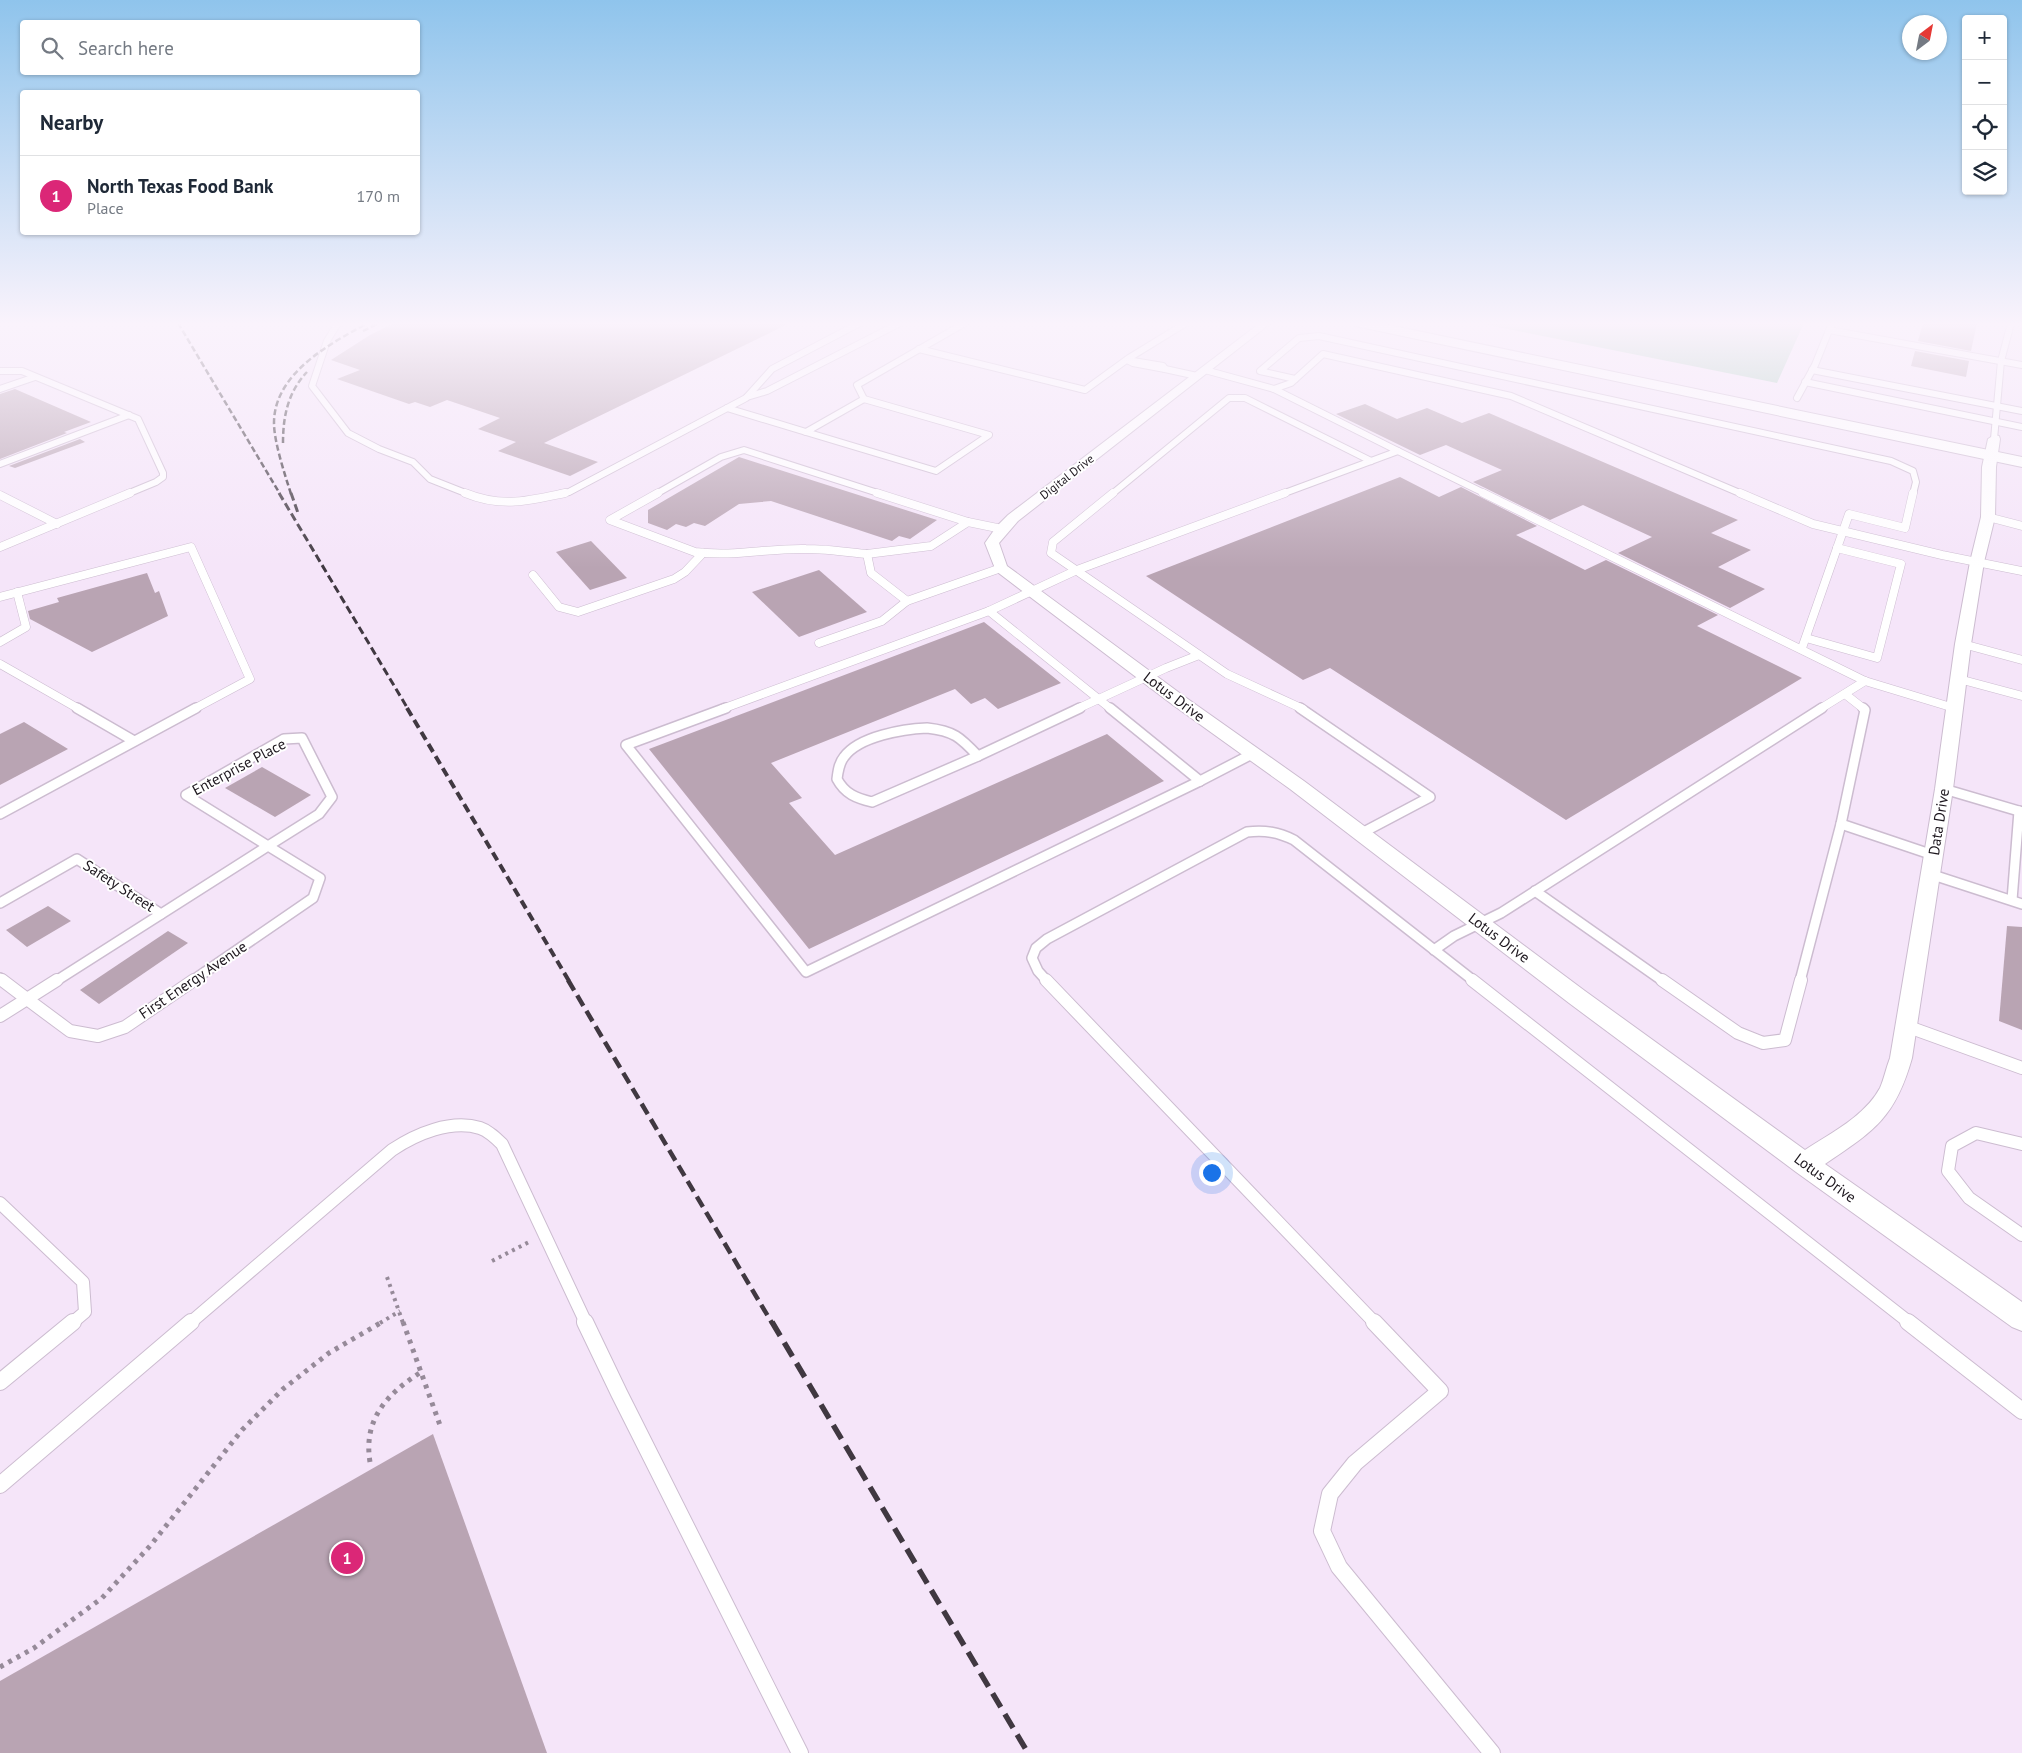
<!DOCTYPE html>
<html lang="en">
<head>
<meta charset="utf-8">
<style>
	:root { --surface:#fff; --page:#f6f6f7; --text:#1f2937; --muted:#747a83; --line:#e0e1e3; --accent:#db2777 }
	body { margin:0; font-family:"PT Sans",sans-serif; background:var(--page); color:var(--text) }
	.controls { position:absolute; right:15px; top:15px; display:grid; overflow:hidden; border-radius:5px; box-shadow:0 1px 4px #0004 }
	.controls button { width:45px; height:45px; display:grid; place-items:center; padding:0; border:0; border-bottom:1px solid var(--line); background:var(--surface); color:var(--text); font:25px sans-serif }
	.compass { position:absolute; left:1902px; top:15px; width:45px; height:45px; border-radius:50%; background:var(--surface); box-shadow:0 1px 4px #0004; rotate:32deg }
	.you { position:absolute; left:1211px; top:1172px; width:18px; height:18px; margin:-12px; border:4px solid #fff; border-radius:50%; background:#1a73e8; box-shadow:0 0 0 8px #1a73e833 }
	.badge { display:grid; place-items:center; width:32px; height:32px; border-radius:50%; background:var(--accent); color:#fff; font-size:16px; font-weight:700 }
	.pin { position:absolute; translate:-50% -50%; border:2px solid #fff; box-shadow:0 1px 5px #0006 }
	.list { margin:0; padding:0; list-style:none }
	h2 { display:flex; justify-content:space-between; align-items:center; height:65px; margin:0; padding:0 20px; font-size:21px }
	h2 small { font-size:16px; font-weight:400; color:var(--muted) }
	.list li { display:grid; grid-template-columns:32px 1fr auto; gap:15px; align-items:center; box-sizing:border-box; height:80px; padding:0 20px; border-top:1px solid var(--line) }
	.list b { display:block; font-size:19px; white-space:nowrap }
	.list p { margin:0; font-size:16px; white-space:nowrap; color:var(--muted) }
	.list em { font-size:16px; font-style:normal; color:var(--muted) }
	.icon { flex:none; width:28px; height:28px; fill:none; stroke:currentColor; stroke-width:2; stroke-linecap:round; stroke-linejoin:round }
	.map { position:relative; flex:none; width:2022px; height:1753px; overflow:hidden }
	.search { position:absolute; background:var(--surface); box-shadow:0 1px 4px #0004; left:20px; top:20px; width:400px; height:55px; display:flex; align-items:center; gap:12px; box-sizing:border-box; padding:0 18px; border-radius:5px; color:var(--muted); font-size:19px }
	.panel { position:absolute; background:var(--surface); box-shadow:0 1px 4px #0004; left:20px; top:90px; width:400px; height:145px; border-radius:5px }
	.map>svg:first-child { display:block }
</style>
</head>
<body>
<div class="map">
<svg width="2022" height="1753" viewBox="0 0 2022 1753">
	<rect width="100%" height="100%" fill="#f5e5f9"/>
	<polygon fill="#a8ccbb" points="1478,323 1804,323 1777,383"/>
	<g fill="#b9a4b3">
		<polygon points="394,323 790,323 544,443 598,462 570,476 498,451 516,442 478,429 500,418 447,400 430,407 415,402 409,404 337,379 360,370 331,360 370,335"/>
		<polygon points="1923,323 1977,323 1971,351 1918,341"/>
		<polygon points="1915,351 1969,361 1966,377 1911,366"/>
		<polygon points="15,389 91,422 64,432 67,433 0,459 0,394"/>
		<polygon points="1365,404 1397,419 1427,408 1462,423 1489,413 1738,520 1711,533 1751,550 1718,567 1765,589 1730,608 1618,553 1652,537 1583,505 1550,520 1473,482 1502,470 1446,445 1420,455 1336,414"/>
		<polygon points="80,439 85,442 15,468 9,466"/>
		<polygon points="739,457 937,520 910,539 899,536 892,541 771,501 739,504 705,526 694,523 686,527 676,524 667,530 648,523 648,510"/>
		<polygon points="1400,477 1439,497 1461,487 1537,526 1516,535 1585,570 1606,560 1718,615 1697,626 1802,678 1566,820 1330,668 1303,680 1146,576"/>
		<polygon points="591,541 627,578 590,590 556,552"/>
		<polygon points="819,570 867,612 799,637 752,592"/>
		<polygon points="147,573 155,593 159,591 168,616 92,652 30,619 28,611 59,602 57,598"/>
		<polygon points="984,622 1061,683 998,709 985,698 971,704 955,689 771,763 802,798 789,803 835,855 1107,734 1164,781 809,949 649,749"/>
		<polygon points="24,722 68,749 0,785 0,734"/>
		<polygon points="262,767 311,795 275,817 225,788"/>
		<polygon points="48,906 71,921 27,947 6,930"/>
		<polygon points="2007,926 2022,927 2022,1030 1999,1021"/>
		<polygon points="168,931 188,943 99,1004 80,990"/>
		<polygon points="433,1434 547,1753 0,1753 0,1681"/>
	</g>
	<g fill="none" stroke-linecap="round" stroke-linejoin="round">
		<defs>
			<g id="service-far4">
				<polyline points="338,323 327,341 312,386 348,433 379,449 413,462 430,479 468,494"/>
				<polyline points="1829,330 2022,365"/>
				<polyline points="919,349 1085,390 1129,358 1186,323"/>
				<polygon points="1127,360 1163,366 1165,369 1133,363"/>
				<polyline points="1165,369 1197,376"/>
				<polyline points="1205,370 1274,389 1398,451 1282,494"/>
				<polyline points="1812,370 2022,411"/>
				<polyline points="0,371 22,371 138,419 163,473 163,477 156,482 127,494"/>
				<polyline points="1295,379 1260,371 1299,338 1319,336 1891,461 1913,471 1916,482 1913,494"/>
				<polyline points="1805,382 2022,427"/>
				<polyline points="0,389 35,377"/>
				<polyline points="1274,389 1291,383 1323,354 1511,396 1742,494"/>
				<polyline points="747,397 767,391 900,323"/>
				<polyline points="1797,398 1815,365 1832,323"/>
				<polyline points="864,399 857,385 965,323"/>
				<polygon points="864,399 989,435 936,471 806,432"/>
				<polyline points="727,408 806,432"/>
				<polyline points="1994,439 2001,361 2011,323"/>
				<polyline points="1398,451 1486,494"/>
				<polyline points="0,464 129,415"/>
				<polyline points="559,494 569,492 746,398 772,369 860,323"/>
				<polyline points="656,494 721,457 744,450 881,494"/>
				<polyline points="1112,494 1229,398 1245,398 1371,461"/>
			</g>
			<g id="service-far3">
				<path d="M465 493C502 508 527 501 565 493"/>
				<path d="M658 493 610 520 695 552C734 557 768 548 806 549 826 549 847 552 867 554"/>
				<polyline points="877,493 968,522"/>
				<polyline points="1113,493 1053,542 1051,553 1227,674 1303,709"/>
				<polyline points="1483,493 1865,681 1954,708"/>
				<polyline points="1740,493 1813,524 1942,555 2022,571"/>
				<polyline points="0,495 57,524"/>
				<polyline points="1988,517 2022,526"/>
				<polyline points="0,547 130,493"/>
				<polyline points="533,575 559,607 578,612 674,579 685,572 703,553"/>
				<polyline points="0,597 191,547 250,679 194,709"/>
				<polyline points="907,601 871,573 867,554 931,546 968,522 1002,529"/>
				<polyline points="989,611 1077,570 1285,493"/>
				<polyline points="1806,638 1877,658 1901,564 1837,548"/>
				<polyline points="0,642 26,627 17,592"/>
				<polyline points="819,643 882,621 907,601 1001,568"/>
				<polyline points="1963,644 2022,660"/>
				<polyline points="1802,648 1849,514 1905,528 1913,493"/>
				<polyline points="0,664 79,709"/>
				<polyline points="1959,679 2022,696"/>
				<polyline points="1845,694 1864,709"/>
				<polyline points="722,709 989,611 1111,709"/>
				<polyline points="1077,709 1166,668 1199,655"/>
				<polyline points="1820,709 1865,681"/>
			</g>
			<g id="service-far2">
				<polyline points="77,708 134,741"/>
				<polyline points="726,708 626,745 806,972 1200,781"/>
				<polyline points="1110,708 1200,781"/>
				<polyline points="1300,708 1430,797 1360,834"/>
				<path d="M927 728C954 731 960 737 978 756L872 802C856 798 845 794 837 779 838 771 839 763 844 757 859 736 904 729 927 728Z"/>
				<polygon points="302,738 332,797 319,814 268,846 186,795 284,739"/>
				<polyline points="978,756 1080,708"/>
				<polyline points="1200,781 1252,754"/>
				<polyline points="1944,789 2022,812"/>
				<polyline points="0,814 196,708"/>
				<polyline points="1841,824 1933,855"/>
				<polyline points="1930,874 2022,904"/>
				<polyline points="1535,891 1663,981"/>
				<polyline points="2012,900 2019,811"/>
				<polyline points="0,903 77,859 161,914"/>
				<polyline points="1434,950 1454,936 1501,913 1822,708"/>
				<polyline points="0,978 4,981"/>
				<polyline points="56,981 268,846"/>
				<polyline points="192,981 313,898 320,878 268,846"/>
				<path d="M1047 981 1038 971 1032 958 1036 948 1047 939 1247 832C1265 830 1278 832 1294 840L1474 981"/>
				<polyline points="1800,981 1841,824 1865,710 1863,708"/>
			</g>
			<g id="service-far1">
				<polyline points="2,980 27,999"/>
				<polyline points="1046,980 1375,1323"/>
				<polyline points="1472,980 1910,1323"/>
				<polyline points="1662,980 1738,1033 1763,1043 1785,1040 1801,980"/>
				<polyline points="27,999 70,1031 98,1036 125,1027 194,980"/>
				<polyline points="27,999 57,980"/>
				<polyline points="0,1016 27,999"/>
				<polyline points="1906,1026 2022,1068"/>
				<polyline points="2022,1144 1976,1133 1952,1146 1948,1171 1969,1198 2022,1235"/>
				<polyline points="0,1203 83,1282 85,1312 72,1323"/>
				<path d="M190 1323 392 1150C416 1134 451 1119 480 1128 489 1131 496 1138 502 1144L586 1323"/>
			</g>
			<g id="service">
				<polyline points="585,1322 619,1393 800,1753"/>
				<polyline points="1374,1322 1440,1391 1355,1463 1330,1494 1322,1531 1339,1567 1492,1753"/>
				<polyline points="1908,1322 2022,1411"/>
				<polyline points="0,1382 73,1322"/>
				<polyline points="0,1485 191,1322"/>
			</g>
			<path id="minor" d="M1260 323H1271L1018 521 999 543 1007 566 1185 697 1304 781 1585 991 1805 1150C1831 1133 1865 1116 1880 1088 1884 1079 1886 1068 1890 1058L1935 789 1955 644 1970 562 1981 517 1982 467 1988 439 1994 435 1999 436 2000 439 1996 467 1995 517 1984 562 1971 644 1953 789 1912 1058C1895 1118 1874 1131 1825 1164L2022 1302V1331L2012 1327 1796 1172 1569 1003 1290 789 1173 705 996 571 985 543 997 526 1008 515Z"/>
			<polygon id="secondary" points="1353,323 1379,323 2022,457 2022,467 1360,327 1355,326"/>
		</defs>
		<use href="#service-far4" stroke="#ccbcd0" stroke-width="8"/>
		<use href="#service-far3" stroke="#ccbcd0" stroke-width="9"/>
		<use href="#service-far2" stroke="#ccbcd0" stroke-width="12"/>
		<use href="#service-far1" stroke="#ccbcd0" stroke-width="14"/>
		<use href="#service" stroke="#ccbcd0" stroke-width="18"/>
		<use href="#minor" stroke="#ccbcd0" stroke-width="2"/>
		<use href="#secondary" stroke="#ccbcd0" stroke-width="2"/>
		<g stroke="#968a99" stroke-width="4" stroke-dasharray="3 4.5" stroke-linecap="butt">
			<polyline points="492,1261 529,1242"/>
			<polyline points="387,1277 403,1323"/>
			<polyline points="380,1323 400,1311"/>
		</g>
		<g stroke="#968a99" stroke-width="5" stroke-dasharray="4 5.5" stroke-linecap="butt">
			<polyline points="403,1322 441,1428"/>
			<path d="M370 1462C363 1419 387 1394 421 1372"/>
			<polyline points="0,1667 34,1648 102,1598 150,1546 242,1430 283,1389 329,1353 382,1322"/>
		</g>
		<use href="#service-far4" stroke="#fff" stroke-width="6"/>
		<use href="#service-far3" stroke="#fff" stroke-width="8"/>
		<use href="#service-far2" stroke="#fff" stroke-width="9"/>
		<use href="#service-far1" stroke="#fff" stroke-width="12"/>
		<use href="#service" stroke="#fff" stroke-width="16"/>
		<use href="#minor" fill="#fff" fill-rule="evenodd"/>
		<use href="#secondary" fill="#fff" fill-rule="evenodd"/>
		<g stroke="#403841" stroke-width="2.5" stroke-dasharray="6 3" stroke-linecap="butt">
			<polyline points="178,323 280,494"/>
			<polyline points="363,331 379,323"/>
			<path d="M283 443C283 416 288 392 307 372"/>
			<path d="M291 494C285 475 274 442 274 423 274 373 331 343 368 323"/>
		</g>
		<g stroke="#403841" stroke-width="3" stroke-dasharray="8 4" stroke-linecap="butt">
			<polyline points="279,493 408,709"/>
			<polyline points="291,493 298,513"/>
		</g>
		<polyline stroke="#403841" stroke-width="4" stroke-dasharray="9 5" stroke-linecap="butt" points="407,708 569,981"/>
		<polyline stroke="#403841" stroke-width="4.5" stroke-dasharray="12 6" stroke-linecap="butt" points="568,980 772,1323"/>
		<polyline stroke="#403841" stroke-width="5.5" stroke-dasharray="16 8" stroke-linecap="butt" points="772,1322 1028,1753"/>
	</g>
	<linearGradient id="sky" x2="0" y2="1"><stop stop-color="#8fc4ec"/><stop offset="0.57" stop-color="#faf3fc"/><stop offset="1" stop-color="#faf3fc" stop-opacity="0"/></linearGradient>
	<rect width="2022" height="568" fill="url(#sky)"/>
	<g text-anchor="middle" stroke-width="4" stroke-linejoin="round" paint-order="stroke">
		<g font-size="12" fill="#1d171e" stroke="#fff">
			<text transform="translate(1067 477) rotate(-38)" y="4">Digital Drive</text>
		</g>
		<g font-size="15" fill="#1d171e" stroke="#fff">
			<text transform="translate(1174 697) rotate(37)" y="5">Lotus Drive</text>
			<text transform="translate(239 767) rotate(-28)" y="5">Enterprise Place</text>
			<text transform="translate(1939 822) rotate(-81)" y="5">Data Drive</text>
			<text transform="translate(119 886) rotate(33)" y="5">Safety Street</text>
			<text transform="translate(1499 938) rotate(37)" y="5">Lotus Drive</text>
			<text transform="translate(193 980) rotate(-34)" y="5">First Energy Avenue</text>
			<text transform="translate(1825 1178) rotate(36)" y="5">Lotus Drive</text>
		</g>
	</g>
</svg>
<div class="controls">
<button>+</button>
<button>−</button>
<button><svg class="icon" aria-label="locate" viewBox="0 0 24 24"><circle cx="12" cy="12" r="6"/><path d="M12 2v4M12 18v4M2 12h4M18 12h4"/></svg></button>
<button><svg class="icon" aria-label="layers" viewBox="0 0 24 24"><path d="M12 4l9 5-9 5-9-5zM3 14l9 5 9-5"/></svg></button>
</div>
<svg class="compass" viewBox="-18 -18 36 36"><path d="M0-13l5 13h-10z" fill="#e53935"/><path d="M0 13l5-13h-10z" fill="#747a83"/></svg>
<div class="you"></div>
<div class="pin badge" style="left:347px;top:1558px">1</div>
<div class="search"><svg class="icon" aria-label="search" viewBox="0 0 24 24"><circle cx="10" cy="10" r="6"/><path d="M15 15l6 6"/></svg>Search here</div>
<section class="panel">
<h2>Nearby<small></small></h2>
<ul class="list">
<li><span class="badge">1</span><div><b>North Texas Food Bank</b><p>Place</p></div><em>170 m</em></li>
</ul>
</section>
</div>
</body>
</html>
